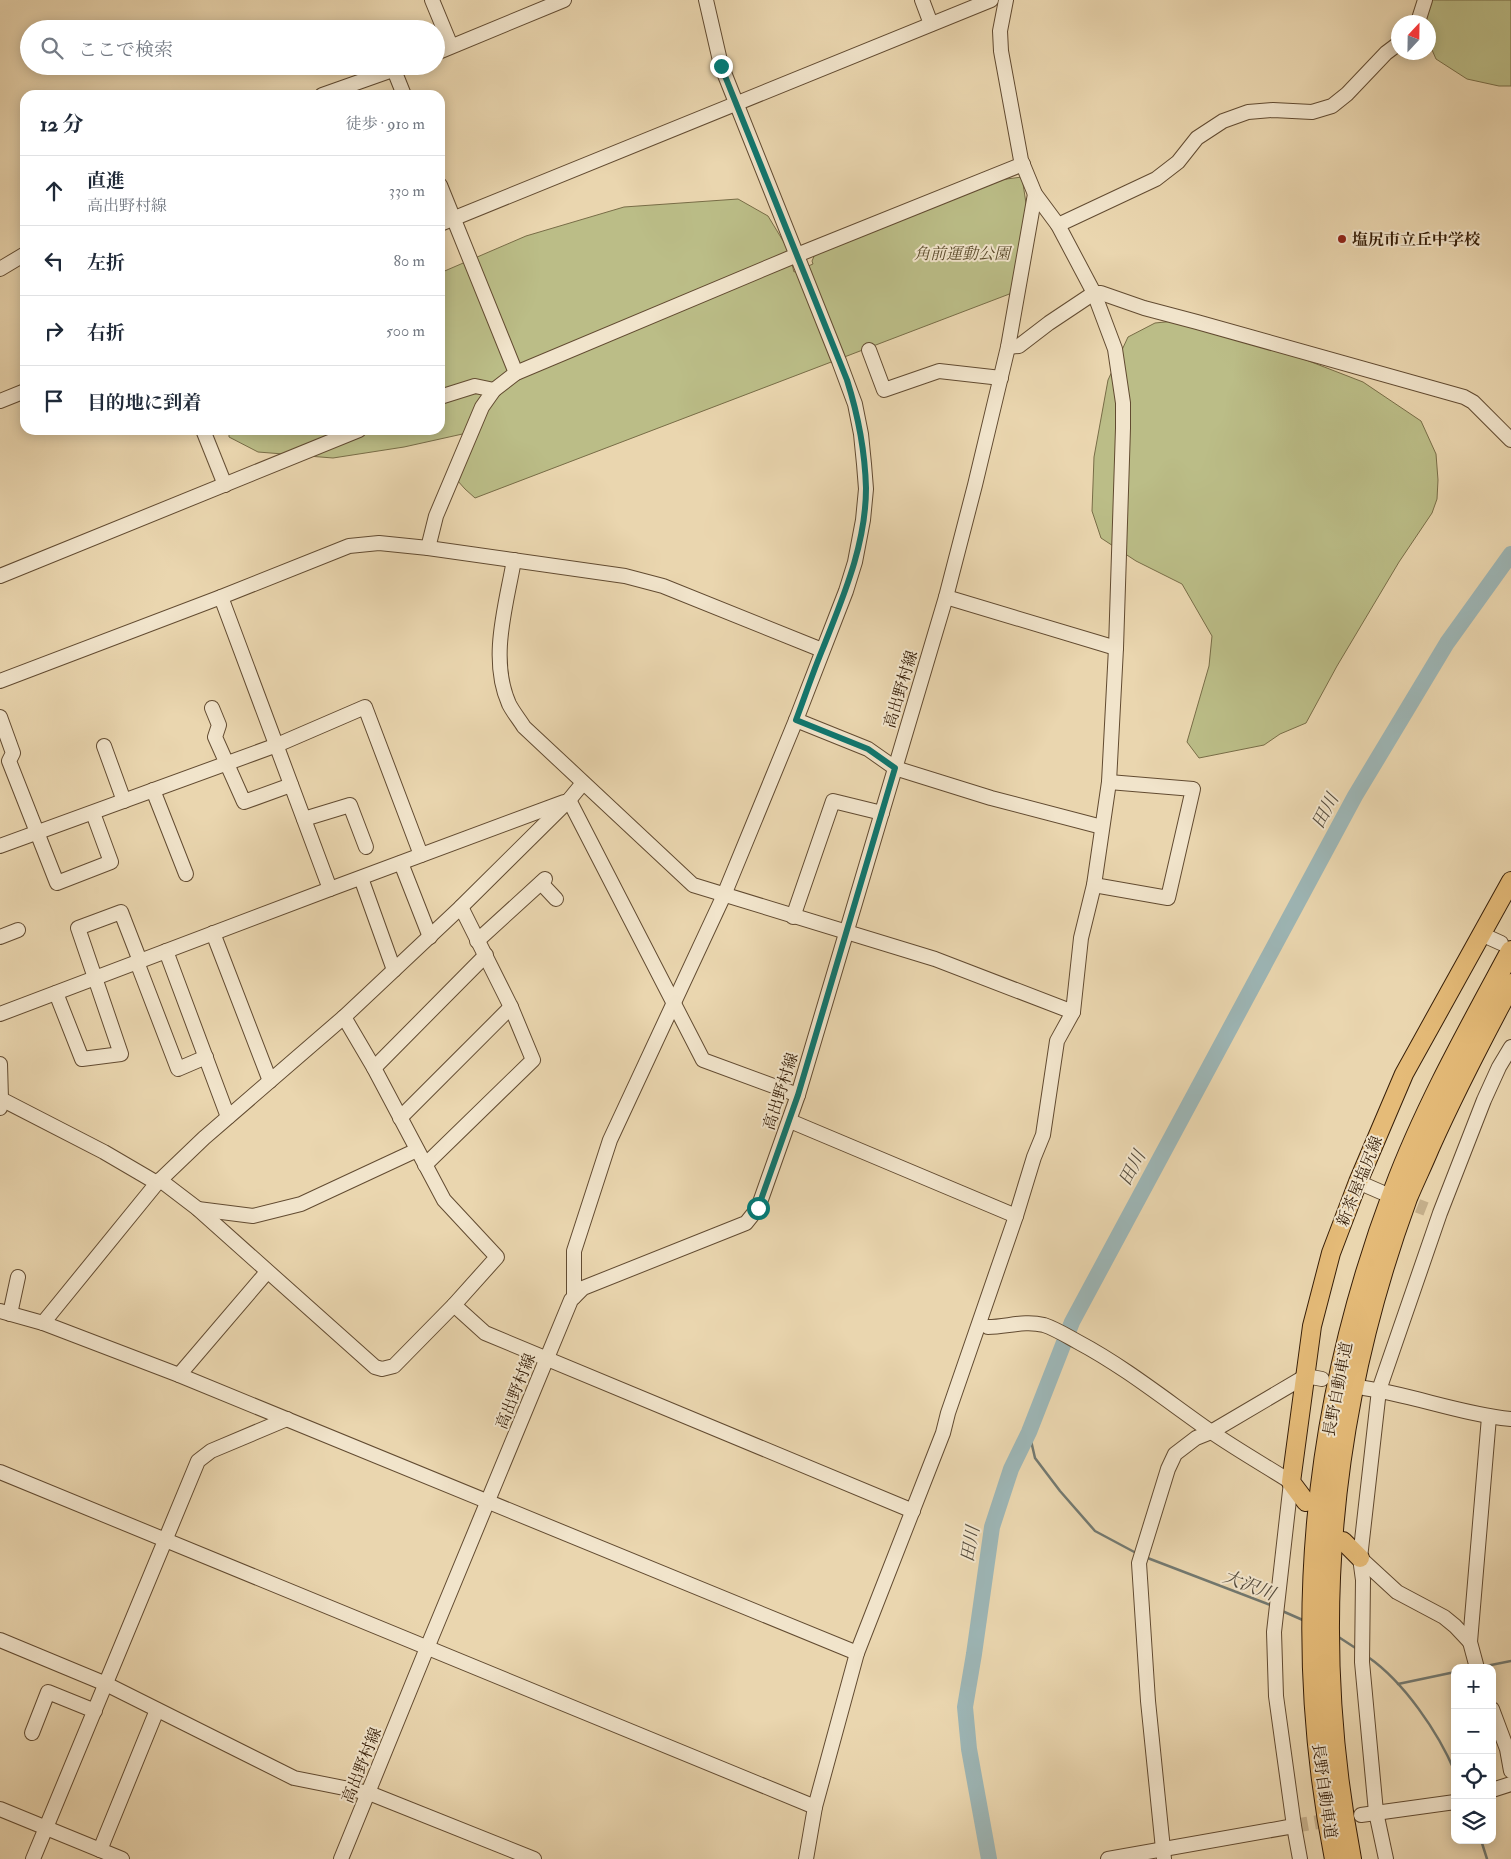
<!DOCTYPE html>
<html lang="ja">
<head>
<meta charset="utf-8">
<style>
	:root { --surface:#fff; --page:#f2f2f3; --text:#1f2937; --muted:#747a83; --line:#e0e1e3 }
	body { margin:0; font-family:"IM FELL Double Pica","Noto Serif JP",serif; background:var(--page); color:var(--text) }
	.controls { position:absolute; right:15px; bottom:15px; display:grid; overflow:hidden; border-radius:10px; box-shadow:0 2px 12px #0003 }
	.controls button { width:45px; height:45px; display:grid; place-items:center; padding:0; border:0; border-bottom:1px solid var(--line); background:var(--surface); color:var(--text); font:25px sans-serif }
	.compass { position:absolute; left:1391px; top:15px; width:45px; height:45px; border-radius:50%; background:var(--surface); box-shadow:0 2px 12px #0003; rotate:22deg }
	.stop { position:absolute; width:15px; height:15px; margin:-11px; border:4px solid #0f766e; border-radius:50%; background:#fff }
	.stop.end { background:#0f766e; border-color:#fff; box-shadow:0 1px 5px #0008 }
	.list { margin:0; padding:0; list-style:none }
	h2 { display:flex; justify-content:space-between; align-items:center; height:65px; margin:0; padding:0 20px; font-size:21px }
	h2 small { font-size:16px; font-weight:400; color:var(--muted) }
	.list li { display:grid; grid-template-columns:32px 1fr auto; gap:15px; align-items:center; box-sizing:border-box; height:70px; padding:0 20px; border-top:1px solid var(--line) }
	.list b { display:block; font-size:19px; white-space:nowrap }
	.list p { margin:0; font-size:16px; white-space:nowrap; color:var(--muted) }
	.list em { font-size:16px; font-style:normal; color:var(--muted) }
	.icon { flex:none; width:28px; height:28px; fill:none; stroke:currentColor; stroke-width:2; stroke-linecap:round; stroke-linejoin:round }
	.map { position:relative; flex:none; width:1511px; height:1859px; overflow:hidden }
	.search { position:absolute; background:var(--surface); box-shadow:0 2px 12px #0003; left:20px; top:20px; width:425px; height:55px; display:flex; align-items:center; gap:12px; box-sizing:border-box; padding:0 18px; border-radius:28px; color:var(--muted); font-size:19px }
	.panel { position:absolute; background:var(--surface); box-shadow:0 2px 12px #0003; left:20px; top:90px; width:425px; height:345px; border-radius:15px }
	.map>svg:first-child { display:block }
</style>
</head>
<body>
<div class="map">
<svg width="1511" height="1859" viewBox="0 0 1511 1859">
	<rect width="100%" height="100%" fill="#ead6af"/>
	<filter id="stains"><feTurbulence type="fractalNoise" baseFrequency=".004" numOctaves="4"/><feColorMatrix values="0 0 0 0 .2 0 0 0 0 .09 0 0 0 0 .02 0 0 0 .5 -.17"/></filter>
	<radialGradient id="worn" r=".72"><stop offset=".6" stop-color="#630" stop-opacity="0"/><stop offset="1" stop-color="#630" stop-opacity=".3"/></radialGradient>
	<g fill="#bbbd87" stroke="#786d47">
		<polygon points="1426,0 1511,0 1511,86 1499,86 1467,79 1436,59 1429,43 1428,22 1422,22"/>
		<polygon points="1022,177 1027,210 1012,293 475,498 465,489 457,480 476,431 404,447 333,458 258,452 229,437 229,430 440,430 440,273 526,236 624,207 738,199 768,216 788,249 794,272 813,264 812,261 815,254 999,180"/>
		<polygon points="1175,321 1270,346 1363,382 1421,421 1436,454 1438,480 1437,499 1432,513 1399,562 1337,666 1306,723 1280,734 1264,745 1199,758 1187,742 1209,666 1212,636 1182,584 1136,561 1101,538 1092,511 1094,457 1108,380 1128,337 1155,323"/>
	</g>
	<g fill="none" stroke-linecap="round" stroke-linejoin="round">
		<g stroke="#737970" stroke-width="2.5">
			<polyline points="1029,1432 1035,1458 1060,1491 1095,1531 1138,1554"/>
			<polyline points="1145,1557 1273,1606"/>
			<polyline points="1280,1610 1305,1621"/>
			<polyline points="1337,1636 1357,1649"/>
			<path d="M1368 1657C1404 1682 1438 1732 1455 1772"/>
			<polyline points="1481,1667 1511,1661"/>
			<polyline points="1398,1684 1455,1672"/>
			<polyline points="1481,1840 1487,1859"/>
		</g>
		<polyline stroke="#9db6b6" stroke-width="16" points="989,1859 969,1749 965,1707 974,1654 992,1527 1011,1469 1029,1432 1072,1322 1355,796 1447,643 1511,554"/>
		<g stroke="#c6b18d" stroke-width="14" stroke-dasharray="14 7" stroke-linecap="butt">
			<polyline points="1398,1198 1426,1209"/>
			<polyline points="1294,1826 1336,1819"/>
		</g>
		<defs>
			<g id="minor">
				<polyline points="432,0 451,46"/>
				<polyline points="922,0 931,24"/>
				<polyline points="1418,22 1425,0"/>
				<polyline points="436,53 564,0"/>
				<polyline points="394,70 404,95"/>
				<polyline points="322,95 404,66"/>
				<polyline points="440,185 516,373"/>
				<polyline points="440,224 991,0"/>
				<polyline points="1058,225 1156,179 1178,162 1197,138 1223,121 1248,112 1273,110 1312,112 1332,106 1347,94 1386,53 1398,44"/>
				<polyline points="0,269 25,254"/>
				<polyline points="1008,347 1019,346 1049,323 1094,293 1101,293 1144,308 1197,322 1464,397 1473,402 1511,440"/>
				<polyline points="869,350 884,390 939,371 1001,378"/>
				<polyline points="440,397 475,386 494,390"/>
				<polyline points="0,401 25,391"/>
				<polyline points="203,430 225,485"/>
				<polyline points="428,548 625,576 663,586 822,650"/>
				<path d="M514 560C506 606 489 659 509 704 513 712 519 719 524 727L693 885 935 959 1073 1012"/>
				<polyline points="0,576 359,430"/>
				<polyline points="221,597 330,889"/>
				<polyline points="946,597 1116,648"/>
				<polyline points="0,681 221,597 349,546 379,543 428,548 436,516 482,407 494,390 516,373 797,255 1023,164"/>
				<polyline points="212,708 219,725 215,737 244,802 291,785"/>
				<polyline points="0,717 13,753 9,761 57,883 111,862 93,813"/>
				<polyline points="796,720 868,749 895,768 991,798 1102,827"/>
				<polyline points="104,746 124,801"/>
				<polyline points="153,790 186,874"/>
				<polyline points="569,800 703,1060 798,1095"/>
				<polyline points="304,819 350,805 366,847"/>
				<polyline points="0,846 277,745 365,707 421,855"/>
				<polyline points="401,863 430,937"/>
				<polyline points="361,878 394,970"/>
				<polyline points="541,883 556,899"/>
				<polyline points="1094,885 1168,898 1193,789 1109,782"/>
				<polyline points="793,917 833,801 882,813"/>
				<polyline points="213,933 270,1081"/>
				<polyline points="1481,934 1501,943"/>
				<polyline points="0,937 18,930"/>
				<polyline points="477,941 545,879"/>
				<polyline points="166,951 228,1117"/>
				<polyline points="137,962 178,1069 206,1057"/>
				<polyline points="56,993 82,1059 121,1054 78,928 121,912 140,961"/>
				<polyline points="0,1014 330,889 564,802"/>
				<polyline points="0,1064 1,1099 0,1108"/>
				<polyline points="374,1068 486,955"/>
				<polyline points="1,1099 104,1152 157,1183"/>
				<polyline points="400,1118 511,1007"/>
				<polyline points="790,1121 1016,1216"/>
				<polyline points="425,1165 533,1060 511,1007 461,907"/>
				<polyline points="160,1180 198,1209 375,1367 382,1369 394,1366 454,1305 497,1257 444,1200 374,1068 344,1017"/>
				<polyline points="1358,1182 1381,1192"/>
				<polyline points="198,1209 253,1216 301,1204 417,1150"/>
				<polyline points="574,1297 574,1251 610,1140 724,895 796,720 846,591 855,562 863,520 866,489 864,464 861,434 855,404 839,361 721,65 706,0"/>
				<polyline points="454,1305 485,1333 913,1511"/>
				<polyline points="0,1311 43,1323 179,1375 857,1653"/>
				<polyline points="10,1314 18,1277"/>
				<polyline points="43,1323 157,1183 204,1138 344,1017 461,907 569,800 583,783"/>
				<path d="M988 1327C1007 1327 1024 1320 1044 1325 1056 1329 1067 1336 1078 1342 1125 1367 1167 1401 1210 1431 1236 1449 1264 1465 1291 1482L1274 1632 1276 1696 1294 1826 1300 1859"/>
				<polyline points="179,1375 267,1272"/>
				<path d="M1364 1388C1413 1395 1461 1414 1511 1419"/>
				<polyline points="0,1472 815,1807"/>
				<polyline points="1360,1558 1397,1592 1444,1617 1455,1626 1470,1642"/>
				<polyline points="0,1640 106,1684 294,1778 369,1793 534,1859"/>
				<polyline points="1477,1668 1470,1642 1489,1417"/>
				<polyline points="1492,1709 1507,1749 1511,1771"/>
				<polyline points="32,1733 48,1692 95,1711"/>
				<polyline points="1492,1790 1511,1784"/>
				<polyline points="0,1809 122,1859"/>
				<polyline points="1361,1815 1455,1802"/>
				<polyline points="100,1850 157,1710"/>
				<polyline points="33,1859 198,1461 211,1451 287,1419"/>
				<polyline points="341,1859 427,1648 571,1300 583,1288 746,1223 758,1208 798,1095 946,597 975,485 1008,347 1035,194"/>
				<polyline points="806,1859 815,1807 857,1653 943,1433 948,1413 1016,1216 1034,1157 1043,1135 1057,1041 1073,1012 1081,938 1094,885 1109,782 1116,648 1123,428 1123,403 1115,349 1094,293 1058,225 1035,194 1021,160 1001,51 1000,31 1006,0"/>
				<polyline points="1108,1859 1294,1826"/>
				<polyline points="1164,1859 1148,1701 1139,1563 1168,1469 1175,1454 1196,1438 1211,1432 1306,1376 1322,1379"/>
				<polyline points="1386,1859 1376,1812 1362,1662 1363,1580 1360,1558 1379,1390 1440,1213 1484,1100 1499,1067 1511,1047"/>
			</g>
			<g id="major">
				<polyline points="1306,1502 1291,1482 1312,1326 1331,1253 1358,1182 1404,1074 1511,881"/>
				<polyline points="1343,1541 1360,1558"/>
			</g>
			<g id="highway">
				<path d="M1335 1859C1290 1632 1313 1406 1394 1190 1425 1107 1469 1029 1511 951"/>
				<path d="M1351 1859C1308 1633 1328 1414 1407 1198 1414 1181 1422 1165 1429 1148 1454 1092 1482 1038 1511 984"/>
			</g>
		</defs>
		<use href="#minor" stroke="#624b31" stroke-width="16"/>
		<use href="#major" stroke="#351d07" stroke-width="20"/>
		<use href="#highway" stroke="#351d07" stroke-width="22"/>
		<use href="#minor" stroke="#f1e4cb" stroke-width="14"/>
		<use href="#major" stroke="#e5bb78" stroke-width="18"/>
		<use href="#highway" stroke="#e5bb78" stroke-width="20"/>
	</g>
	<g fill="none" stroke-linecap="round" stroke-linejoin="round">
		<path stroke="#0f766e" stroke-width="6" d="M721 66 847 380C858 415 865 451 866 488 866 545 843 597 823 648 813 672 805 696 796 720L868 749 895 768 798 1095 758 1208"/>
	</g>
	<circle fill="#8f2418" stroke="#f1e4cb" stroke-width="2" cx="1342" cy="239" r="5"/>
	<g text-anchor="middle" stroke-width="4" stroke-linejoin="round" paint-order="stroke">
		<g font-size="16" font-weight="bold" fill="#351d07" stroke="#f1e4cb" text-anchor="start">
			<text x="1352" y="245">塩尻市立丘中学校</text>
		</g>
		<g font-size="16" font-style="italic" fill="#5d4d2d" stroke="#f1e4cb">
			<text x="962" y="259">角前運動公園</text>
		</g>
		<g font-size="16" fill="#351d07" stroke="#f1e4cb">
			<text transform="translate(900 689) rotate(-73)" y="6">高出野村線</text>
			<text transform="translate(780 1091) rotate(-72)" y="6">高出野村線</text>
			<text transform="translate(1359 1181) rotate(-68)" y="6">新茶屋塩尻線</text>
			<text transform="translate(1337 1389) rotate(-79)" y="6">長野自動車道</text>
			<text transform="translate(515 1391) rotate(-68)" y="6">高出野村線</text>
			<text transform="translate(361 1765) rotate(-68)" y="6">高出野村線</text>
			<text transform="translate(1325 1791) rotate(82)" y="6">長野自動車道</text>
		</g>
		<g font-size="18" font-style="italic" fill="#544b3c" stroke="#f1e4cb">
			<text transform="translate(1325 811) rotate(-62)" y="6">田川</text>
			<text transform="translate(1132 1168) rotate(-62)" y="6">田川</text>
			<text transform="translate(970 1544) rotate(-80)" y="6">田川</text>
			<text transform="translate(1249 1585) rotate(21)" y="6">大沢川</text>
		</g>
	</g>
	<rect width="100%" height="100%" filter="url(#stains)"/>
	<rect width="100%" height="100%" fill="url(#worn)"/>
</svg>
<div class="controls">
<button>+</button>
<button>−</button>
<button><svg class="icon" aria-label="locate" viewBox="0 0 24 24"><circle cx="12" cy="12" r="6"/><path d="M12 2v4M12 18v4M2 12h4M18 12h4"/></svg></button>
<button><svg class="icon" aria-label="layers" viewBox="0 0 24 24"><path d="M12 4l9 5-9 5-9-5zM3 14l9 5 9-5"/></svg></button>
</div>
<svg class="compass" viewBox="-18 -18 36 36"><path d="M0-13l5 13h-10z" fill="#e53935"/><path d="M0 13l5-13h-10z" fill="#747a83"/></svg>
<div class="stop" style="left:758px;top:1208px"></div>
<div class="stop end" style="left:721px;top:66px"></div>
<div class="search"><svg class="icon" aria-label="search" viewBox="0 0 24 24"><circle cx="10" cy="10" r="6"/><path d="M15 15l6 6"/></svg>ここで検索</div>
<section class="panel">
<h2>12 分<small>徒歩 · 910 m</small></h2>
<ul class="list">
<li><svg class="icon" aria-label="ahead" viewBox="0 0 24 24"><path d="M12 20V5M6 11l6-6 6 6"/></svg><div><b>直進</b><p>高出野村線</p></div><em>330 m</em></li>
<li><svg class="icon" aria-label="left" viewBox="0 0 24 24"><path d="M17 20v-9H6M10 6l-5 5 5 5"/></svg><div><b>左折</b></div><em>80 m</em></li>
<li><svg class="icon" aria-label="right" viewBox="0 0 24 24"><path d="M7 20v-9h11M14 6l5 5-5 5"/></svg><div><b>右折</b></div><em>500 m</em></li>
<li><svg class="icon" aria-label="arrive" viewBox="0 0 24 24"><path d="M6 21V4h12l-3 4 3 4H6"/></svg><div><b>目的地に到着</b></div></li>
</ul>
</section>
</div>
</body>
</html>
